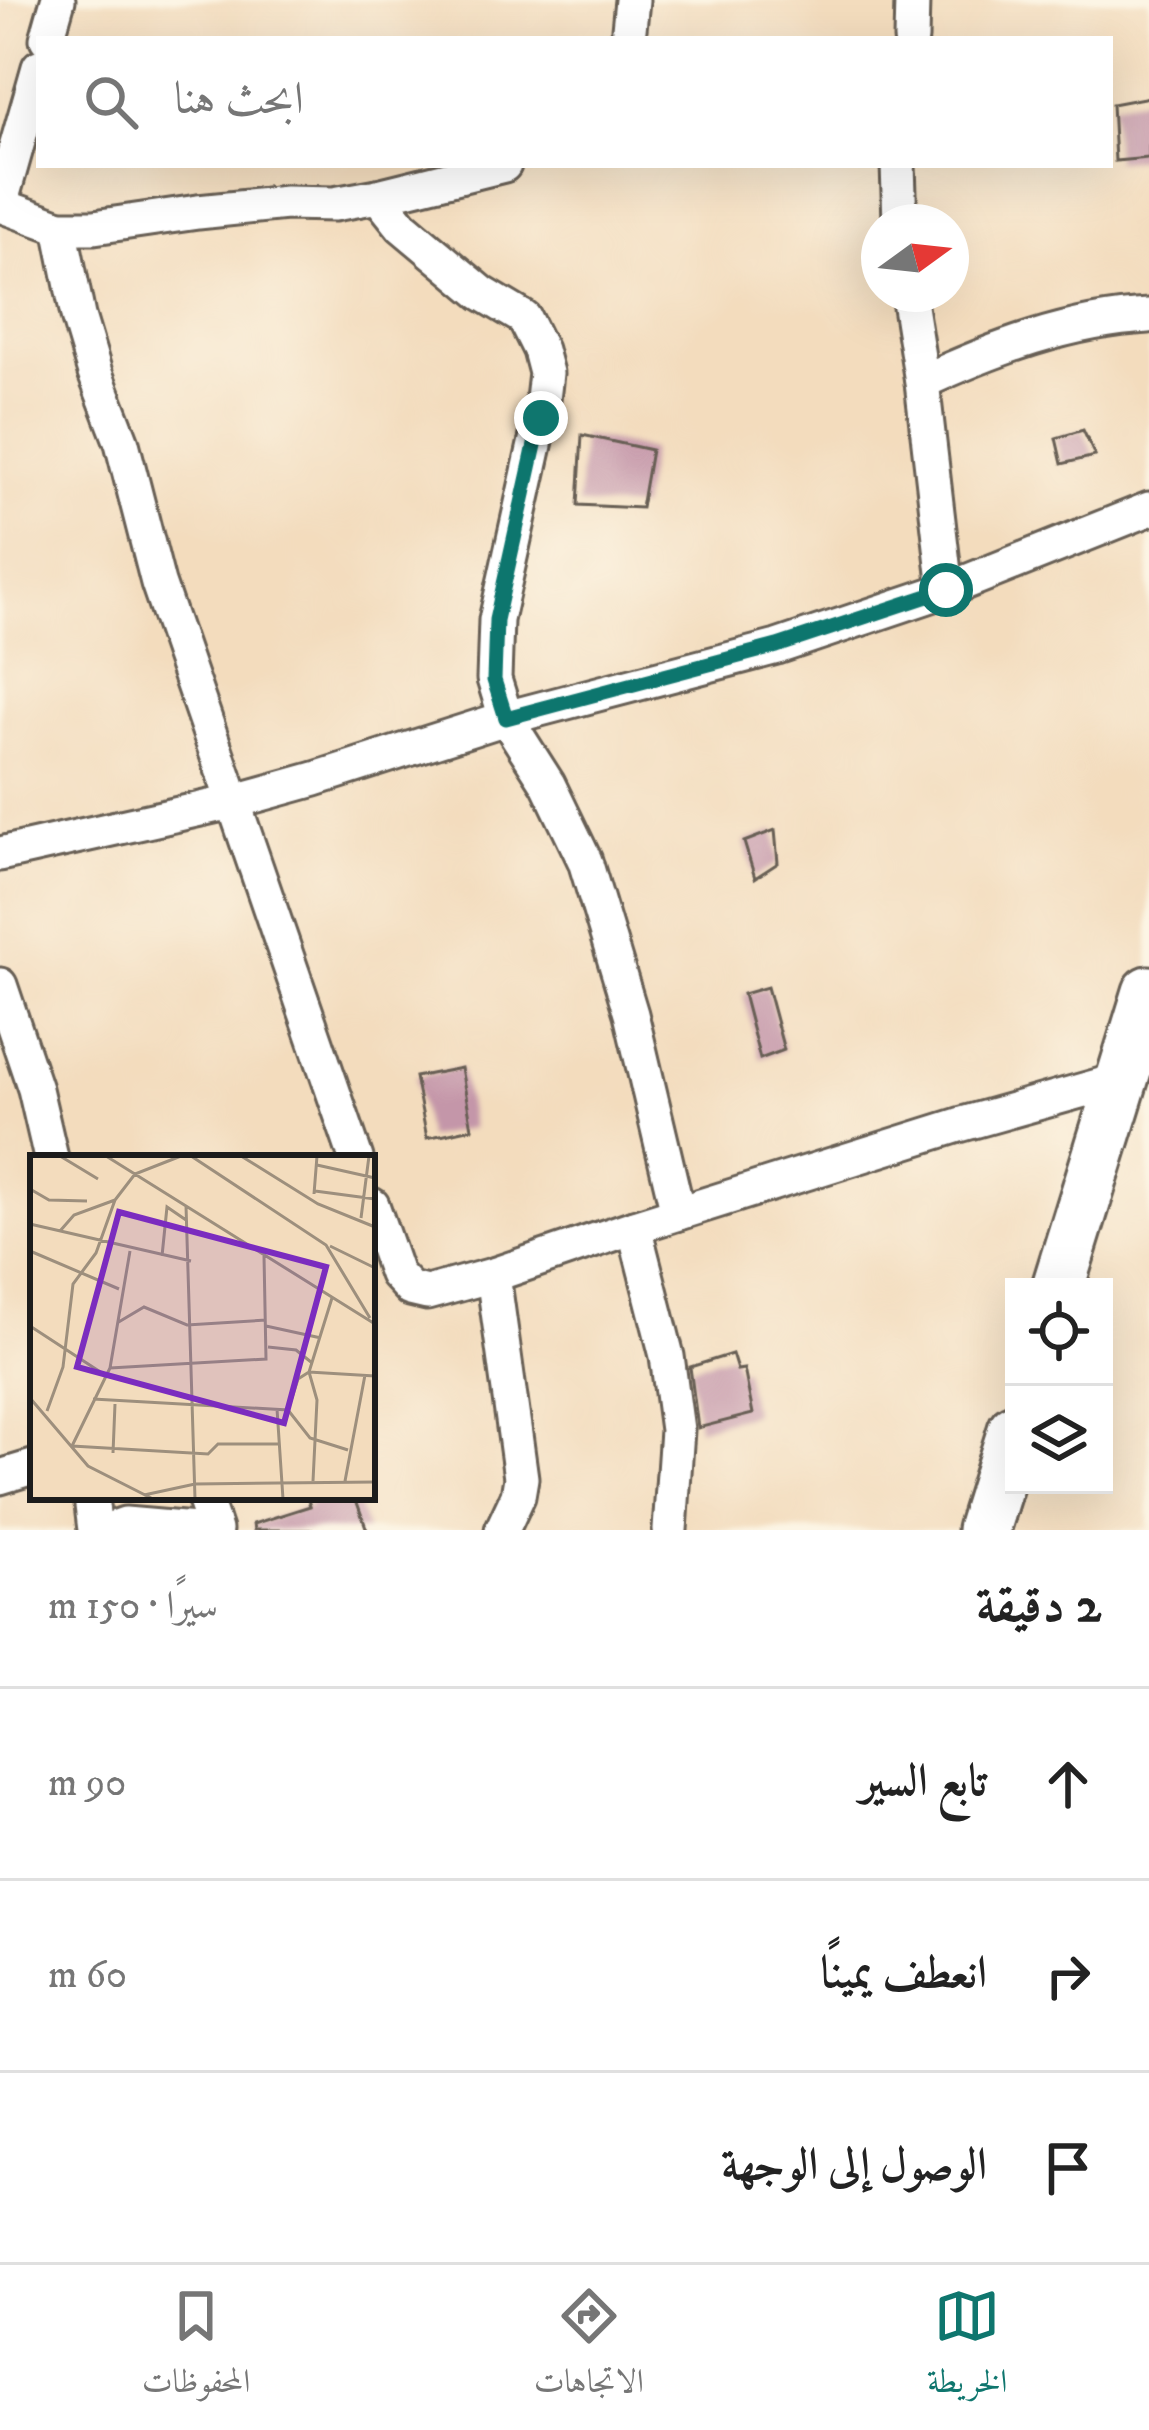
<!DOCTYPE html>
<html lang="ar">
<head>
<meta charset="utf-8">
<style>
	:root { --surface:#fff; --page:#f2f2f2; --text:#222; --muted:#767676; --line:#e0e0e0; --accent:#0f766e }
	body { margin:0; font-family:"IM FELL DW Pica",Amiri,serif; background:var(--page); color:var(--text); direction:rtl }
	.controls { position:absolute; right:36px; bottom:36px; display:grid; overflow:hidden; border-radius:0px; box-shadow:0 12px 48px #0002 }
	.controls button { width:108px; height:108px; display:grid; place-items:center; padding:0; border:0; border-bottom:3px solid var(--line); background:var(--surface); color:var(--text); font:60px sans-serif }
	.compass { position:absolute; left:861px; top:204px; width:108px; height:108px; border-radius:50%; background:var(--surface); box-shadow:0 12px 48px #0002; rotate:75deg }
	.stop { position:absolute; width:36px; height:36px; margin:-27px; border:9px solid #0f766e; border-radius:50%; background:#fff }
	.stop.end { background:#0f766e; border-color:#fff; box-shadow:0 3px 12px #0008 }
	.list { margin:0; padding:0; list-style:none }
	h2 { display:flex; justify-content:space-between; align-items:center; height:156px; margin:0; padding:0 48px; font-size:51px }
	h2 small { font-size:39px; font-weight:400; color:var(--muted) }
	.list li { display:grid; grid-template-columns:78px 1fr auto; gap:36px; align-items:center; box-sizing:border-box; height:192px; padding:0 48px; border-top:3px solid var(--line) }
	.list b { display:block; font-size:45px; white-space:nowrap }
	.list em { font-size:39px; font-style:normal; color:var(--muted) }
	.icon { flex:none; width:66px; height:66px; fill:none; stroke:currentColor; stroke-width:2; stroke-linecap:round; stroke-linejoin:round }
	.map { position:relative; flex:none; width:1149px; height:1530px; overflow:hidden; direction:ltr }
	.search { position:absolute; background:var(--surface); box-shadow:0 12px 48px #0002; left:36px; right:36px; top:36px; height:132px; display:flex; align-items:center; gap:30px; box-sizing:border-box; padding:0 42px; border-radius:0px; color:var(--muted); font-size:45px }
	.sheet { height:732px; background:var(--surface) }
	nav { display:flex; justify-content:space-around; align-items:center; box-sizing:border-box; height:168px; border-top:3px solid var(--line); background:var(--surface); font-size:33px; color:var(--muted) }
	nav a { display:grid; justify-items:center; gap:6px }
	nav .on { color:var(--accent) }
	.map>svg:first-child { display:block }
</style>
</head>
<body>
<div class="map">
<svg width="1149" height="1530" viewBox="0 0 1149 1530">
	<rect width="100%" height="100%" fill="#fcf5e5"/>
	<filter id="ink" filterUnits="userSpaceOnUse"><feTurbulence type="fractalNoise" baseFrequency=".00833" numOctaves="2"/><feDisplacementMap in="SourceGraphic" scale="24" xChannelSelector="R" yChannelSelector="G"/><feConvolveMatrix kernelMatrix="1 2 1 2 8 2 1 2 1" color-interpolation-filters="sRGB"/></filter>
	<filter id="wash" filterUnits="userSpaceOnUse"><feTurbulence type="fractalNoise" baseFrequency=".004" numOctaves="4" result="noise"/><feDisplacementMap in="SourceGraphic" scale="48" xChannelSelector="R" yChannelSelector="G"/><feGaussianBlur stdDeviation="2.7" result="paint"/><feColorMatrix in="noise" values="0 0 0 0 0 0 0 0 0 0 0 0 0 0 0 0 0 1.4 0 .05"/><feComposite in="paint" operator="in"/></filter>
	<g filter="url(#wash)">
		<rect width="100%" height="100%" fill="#f3dcbd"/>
		<g id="blocks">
			<g fill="#c496a9">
				<polygon points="1149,97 1149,158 1115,161 1112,104"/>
				<polygon points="1083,430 1095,456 1062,464 1056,438"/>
				<polygon points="582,435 651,450 641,508 578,505"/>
				<polygon points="775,830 778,863 755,878 744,842"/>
				<polygon points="767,987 784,1050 760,1059 743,994"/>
				<polygon points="461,1068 472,1128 427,1138 415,1077"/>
				<polygon points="732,1354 737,1370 744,1369 753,1414 698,1428 690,1367"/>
				<polygon points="307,1497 355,1497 367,1530 254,1530 253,1524 310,1506"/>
			</g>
		</g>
	</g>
	<g filter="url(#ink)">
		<use href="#blocks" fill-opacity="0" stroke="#675f54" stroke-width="3"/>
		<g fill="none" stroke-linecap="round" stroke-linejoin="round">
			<defs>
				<g id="minor">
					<polyline points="47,39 58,0"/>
					<polyline points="628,39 632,0"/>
					<polyline points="911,39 912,0"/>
					<polyline points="898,165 900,222"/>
					<polyline points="378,196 402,226 433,252 482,293 524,318 540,350 546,373 541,418 496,620 494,679 506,718 548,784 585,861 631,1014 678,1213"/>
					<polyline points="0,205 60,227 94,227 198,212 286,203 334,204 378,196 504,165"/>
					<polyline points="0,205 39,67"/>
					<polyline points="60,227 78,316 95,373 122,443 158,583 356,1158"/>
					<polyline points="908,294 922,382 946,590"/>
					<path d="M922 382C993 349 1070 320 1149 316"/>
					<polyline points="0,854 232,802 315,779 506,718 777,647 946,590 1149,509"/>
					<polyline points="0,985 35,1089 51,1158"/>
					<polyline points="372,1205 396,1274 410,1289 427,1293 493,1275 634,1227 959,1125 1123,1079"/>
					<polyline points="634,1227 667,1356 677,1430 670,1530"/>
					<polyline points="493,1275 521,1478 518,1496 502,1530"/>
					<polyline points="0,1477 33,1467"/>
					<polyline points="91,1497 95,1530"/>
					<polyline points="204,1497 215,1530"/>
					<polyline points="108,1530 125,1524 195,1530"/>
				</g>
				<g id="highway">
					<polyline points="1058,1287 1149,992"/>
					<polyline points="983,1530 1014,1430"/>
				</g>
			</defs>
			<use href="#minor" stroke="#675f54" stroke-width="39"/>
			<use href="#highway" stroke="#675f54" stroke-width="57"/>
			<use href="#minor" stroke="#fff" stroke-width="33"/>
			<use href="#highway" stroke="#fff" stroke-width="51"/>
		</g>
	</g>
	<g fill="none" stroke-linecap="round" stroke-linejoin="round" filter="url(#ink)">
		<polyline stroke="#0f766e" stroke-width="15" points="541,418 496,620 494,680 506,718 777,646 946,590"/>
	</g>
	<g transform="translate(30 1155)">
		<rect width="345" height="345" fill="#f3dcbd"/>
		<path fill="none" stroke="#9d8f7d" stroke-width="3" d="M30 1 68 24M76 1 345 169M161 1 296 90 340 163M211 1 288 49 345 72M287 10 345 23M0 34 19 45 57 46M285 36 345 44M284 39 287 1M156 51 165 344M331 63 339 1M0 69 161 106M30 76 44 60 85 45M300 91 345 113M0 96 89 134M132 101 137 52 156 65M87 168 114 152 157 170 236 165M0 171 75 220M236 171 291 183M238 192 266 195 281 207M80 213 236 204 234 101M0 243 58 311 123 344M63 244 258 255 280 283 318 295M247 254 253 344M258 255 268 224 279 217 345 221M17 256 33 212 43 129 66 98 85 45 105 19 151 1M42 291 178 299 188 289H248M42 291 80 213 100 96M83 298 85 249M283 326 287 245 279 217 302 143M315 326 335 220M114 340 165 329 345 327"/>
		<path fill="#7b2cbf" fill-opacity="0.15" stroke="#7b2cbf" stroke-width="6" d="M89 57 296 112 254 268 47 212Z"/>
		<rect width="345" height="345" fill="none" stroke="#1c1c1c" stroke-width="6"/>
	</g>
</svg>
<div class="controls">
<button><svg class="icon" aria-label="locate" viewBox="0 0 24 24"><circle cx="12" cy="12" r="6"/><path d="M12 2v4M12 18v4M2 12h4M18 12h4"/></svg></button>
<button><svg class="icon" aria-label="layers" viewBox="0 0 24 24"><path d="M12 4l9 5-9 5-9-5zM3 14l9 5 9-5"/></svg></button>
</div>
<svg class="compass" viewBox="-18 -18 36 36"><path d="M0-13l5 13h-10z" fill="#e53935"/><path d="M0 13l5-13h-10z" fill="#767676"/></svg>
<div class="stop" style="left:946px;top:590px"></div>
<div class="stop end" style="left:541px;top:418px"></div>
<div class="search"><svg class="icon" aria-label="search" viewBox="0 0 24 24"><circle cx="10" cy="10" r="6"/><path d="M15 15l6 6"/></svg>ابحث هنا</div>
</div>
<section class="sheet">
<h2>2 دقيقة<small>سيرًا · 150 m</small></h2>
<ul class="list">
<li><svg class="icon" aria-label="ahead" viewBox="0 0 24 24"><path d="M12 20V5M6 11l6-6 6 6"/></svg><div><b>تابع السير</b></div><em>90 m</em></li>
<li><svg class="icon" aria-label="right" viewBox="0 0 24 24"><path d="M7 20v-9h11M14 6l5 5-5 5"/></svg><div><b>انعطف يمينًا</b></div><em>60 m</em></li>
<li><svg class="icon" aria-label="arrive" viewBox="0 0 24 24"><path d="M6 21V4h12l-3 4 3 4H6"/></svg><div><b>الوصول إلى الوجهة</b></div></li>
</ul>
</section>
<nav>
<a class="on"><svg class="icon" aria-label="map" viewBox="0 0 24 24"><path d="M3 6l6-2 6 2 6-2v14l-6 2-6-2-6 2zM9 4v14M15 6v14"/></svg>الخريطة</a>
<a><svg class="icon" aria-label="directions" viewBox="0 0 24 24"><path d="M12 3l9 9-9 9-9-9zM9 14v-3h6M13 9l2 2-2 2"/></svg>الاتجاهات</a>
<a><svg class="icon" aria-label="saved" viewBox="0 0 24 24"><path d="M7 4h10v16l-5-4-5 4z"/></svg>المحفوظات</a>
</nav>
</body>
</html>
